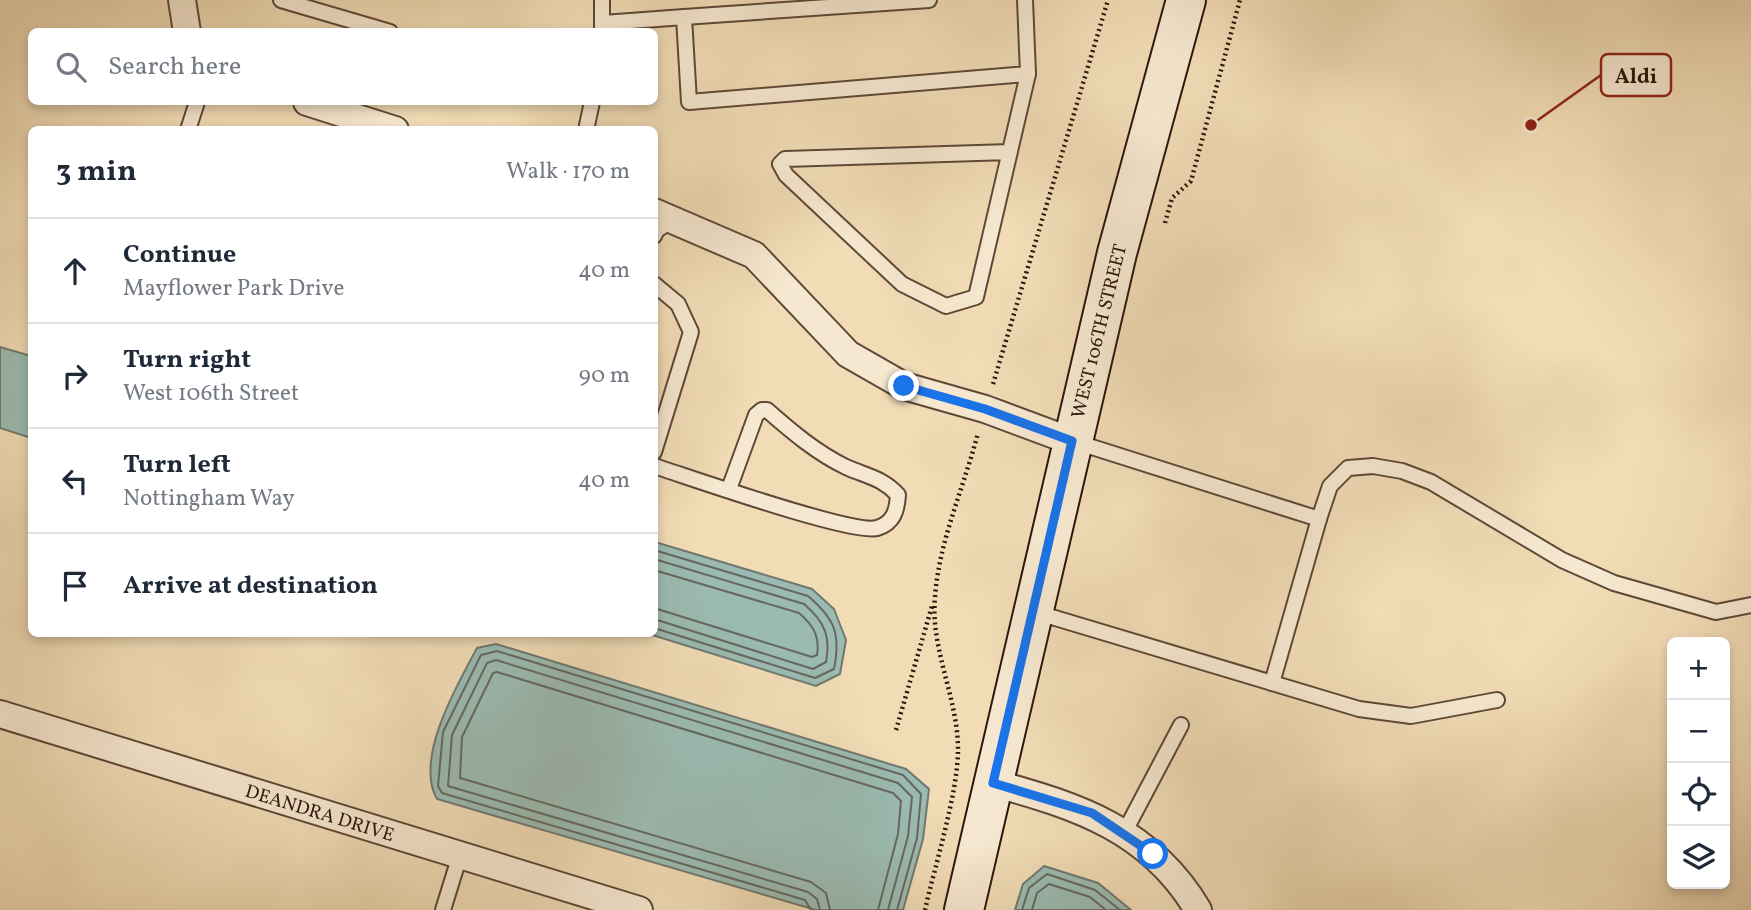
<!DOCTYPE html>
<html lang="en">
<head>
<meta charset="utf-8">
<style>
	:root { --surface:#fff; --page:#f2f2f3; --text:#1f2937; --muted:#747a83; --line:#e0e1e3 }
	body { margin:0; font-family:Vollkorn,serif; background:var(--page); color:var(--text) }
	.controls { position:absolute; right:21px; bottom:21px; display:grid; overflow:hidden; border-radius:10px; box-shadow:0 4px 10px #0003 }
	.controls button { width:63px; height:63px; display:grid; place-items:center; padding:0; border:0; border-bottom:2px solid var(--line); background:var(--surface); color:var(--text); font:35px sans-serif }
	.stop { position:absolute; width:21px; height:21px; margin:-16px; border:5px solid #1a73e8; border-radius:50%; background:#fff }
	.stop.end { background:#1a73e8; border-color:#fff; box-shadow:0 2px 7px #0008 }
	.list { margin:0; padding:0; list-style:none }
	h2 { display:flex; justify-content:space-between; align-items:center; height:91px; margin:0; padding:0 28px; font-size:30px }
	h2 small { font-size:23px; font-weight:400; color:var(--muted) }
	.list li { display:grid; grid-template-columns:46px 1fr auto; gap:21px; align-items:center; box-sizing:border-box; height:105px; padding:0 28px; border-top:2px solid var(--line) }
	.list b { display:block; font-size:26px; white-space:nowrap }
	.list p { margin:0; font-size:23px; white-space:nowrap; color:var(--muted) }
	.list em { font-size:23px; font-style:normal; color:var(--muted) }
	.icon { flex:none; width:38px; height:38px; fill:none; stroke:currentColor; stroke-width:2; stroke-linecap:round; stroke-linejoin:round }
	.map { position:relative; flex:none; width:1751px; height:910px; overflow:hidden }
	.search { position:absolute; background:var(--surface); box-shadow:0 4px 10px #0003; left:28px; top:28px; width:630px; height:77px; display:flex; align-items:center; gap:18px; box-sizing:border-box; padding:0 24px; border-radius:10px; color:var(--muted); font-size:26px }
	.panel { position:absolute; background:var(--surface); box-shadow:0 4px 10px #0003; left:28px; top:126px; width:630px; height:511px; border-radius:10px }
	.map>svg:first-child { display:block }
</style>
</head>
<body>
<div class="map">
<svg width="1751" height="910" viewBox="0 0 1751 910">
	<rect width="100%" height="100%" fill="#f1dcb6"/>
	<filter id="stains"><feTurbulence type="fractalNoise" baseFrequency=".00286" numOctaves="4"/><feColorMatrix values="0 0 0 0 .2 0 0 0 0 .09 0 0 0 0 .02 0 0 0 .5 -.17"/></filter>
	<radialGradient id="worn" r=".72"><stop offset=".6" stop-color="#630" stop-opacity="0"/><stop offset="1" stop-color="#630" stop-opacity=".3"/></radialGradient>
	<g fill="#9bbbb2" stroke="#6f7970" stroke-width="2">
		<polygon points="0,347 31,356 31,438 0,428"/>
		<polygon points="655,542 812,589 834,609 846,640 840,674 816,686 649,634 654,634"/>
		<path d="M496 644 906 769 929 789 923 839 903 910H816L437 799C414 759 457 685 477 648Z"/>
		<polygon points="1044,866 1098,883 1131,910 1015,910 1023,884"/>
	</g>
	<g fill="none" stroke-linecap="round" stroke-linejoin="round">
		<g stroke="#646860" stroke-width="2">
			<path d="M654 550 808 596C835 619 841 634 834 669L815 678 654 628"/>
			<path d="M654 559 804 604C824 621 831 636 826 662L813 669 654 619"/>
			<path d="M654 570 799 613C813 625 820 636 817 655L812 657 654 608"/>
			<polyline points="811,910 805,900 442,793 438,786 443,732 481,655 497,651 903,775 921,794 917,838 897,910"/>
			<polyline points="820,910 817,899 808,892 448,786 452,735 487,663 496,660 898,783 912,797 908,836 888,910"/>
			<polyline points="830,910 826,893 811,882 460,778 462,737 493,673 497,672 893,793 901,801 898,834 878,910"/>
			<polyline points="1022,910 1029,888 1047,874 1095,890 1120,910"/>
			<polyline points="1032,910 1037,893 1049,884 1090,897 1106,910"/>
		</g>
		<defs>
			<g id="lane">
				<polyline points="281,0 390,32"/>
				<polyline points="602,0 602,30"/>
				<polyline points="684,17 929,0"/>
				<polyline points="603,23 684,17 689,102 1028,74 1025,0"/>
				<polyline points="188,130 197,102"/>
				<polyline points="586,130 592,102"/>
				<polyline points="1010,152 785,159 780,164 786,175 902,284 946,306 976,297 1028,74"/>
				<polyline points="654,236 657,230 674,219"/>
				<polyline points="654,284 678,304 691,332 654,452"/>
				<polyline points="1076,442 1319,519 1272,683"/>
				<path d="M654 466C689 477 853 535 877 528 894 523 897 510 898 495 883 478 866 476 846 467 817 453 792 432 767 410H762L756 415 729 489"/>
				<polyline points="1319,519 1330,486 1348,468 1373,466 1402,471 1431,482 1562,560 1614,583 1716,612 1751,605"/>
				<polyline points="1035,612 1359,709 1411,716 1497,700"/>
				<polyline points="1124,833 1181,725"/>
				<polyline points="443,910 460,855"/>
			</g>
			<g id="street">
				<polyline points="182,0 187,32"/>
				<polyline points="307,102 395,130"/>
				<polyline points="654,212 754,255 848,354 904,386 985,409 1071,441"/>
				<polyline points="0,714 639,910"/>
				<path d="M993 783C1078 806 1151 830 1198 910"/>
			</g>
			<polyline id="secondary" points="964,910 1117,253 1186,0"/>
		</defs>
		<use href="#lane" stroke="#5e4838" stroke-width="18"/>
		<use href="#street" stroke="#5e4838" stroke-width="30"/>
		<use href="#secondary" stroke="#2d160e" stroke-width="42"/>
		<g stroke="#2d160e" stroke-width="4.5" stroke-dasharray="2 3.5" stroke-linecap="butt">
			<polyline points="1165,223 1172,198 1191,181 1240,0"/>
			<polyline points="993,384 1108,0"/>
			<polyline points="896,730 932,606"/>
			<path d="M925 910C935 865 958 793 958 749 958 698 930 649 935 597 939 541 964 487 978 433"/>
		</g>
		<use href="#lane" stroke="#f6e8d0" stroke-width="14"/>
		<use href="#street" stroke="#f6e8d0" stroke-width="26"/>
		<use href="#secondary" stroke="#f6e8d0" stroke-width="38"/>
	</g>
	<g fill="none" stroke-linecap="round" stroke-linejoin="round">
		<polyline stroke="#1a73e8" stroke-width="9" points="904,386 985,409 1072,441 993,783 1092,813 1153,854"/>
	</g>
	<g text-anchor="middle" stroke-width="5" stroke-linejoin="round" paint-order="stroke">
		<g font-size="19" fill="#2d160e" stroke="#f6e8d0">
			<text transform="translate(1098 331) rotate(-76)" y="7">WEST 106TH STREET</text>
			<text transform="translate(320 812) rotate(17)" y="7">DEANDRA DRIVE</text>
		</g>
	</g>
	<path fill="none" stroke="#8f2418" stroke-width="2.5" d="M1531 125L1601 75"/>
	<circle fill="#8f2418" stroke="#f6e8d0" stroke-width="2.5" cx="1531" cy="125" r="7"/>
	<rect fill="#f6e8d0" stroke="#8f2418" stroke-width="2.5" x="1601" y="54" width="70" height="42" rx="7"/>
	<g font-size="21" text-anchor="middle" font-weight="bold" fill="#2d160e">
		<text x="1636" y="83">Aldi</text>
	</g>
	<rect width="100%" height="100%" filter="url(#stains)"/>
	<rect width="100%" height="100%" fill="url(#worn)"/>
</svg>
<div class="controls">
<button>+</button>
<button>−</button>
<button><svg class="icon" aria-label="locate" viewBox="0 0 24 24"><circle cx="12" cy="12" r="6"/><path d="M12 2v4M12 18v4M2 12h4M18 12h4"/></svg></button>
<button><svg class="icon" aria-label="layers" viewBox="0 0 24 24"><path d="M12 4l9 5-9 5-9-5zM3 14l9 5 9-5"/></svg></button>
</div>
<div class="stop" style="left:1153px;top:854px"></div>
<div class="stop end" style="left:904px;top:386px"></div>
<div class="search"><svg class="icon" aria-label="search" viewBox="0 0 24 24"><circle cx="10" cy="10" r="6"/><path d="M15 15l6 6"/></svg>Search here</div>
<section class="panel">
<h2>3 min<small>Walk · 170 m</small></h2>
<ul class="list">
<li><svg class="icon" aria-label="ahead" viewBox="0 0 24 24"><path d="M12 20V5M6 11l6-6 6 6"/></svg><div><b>Continue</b><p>Mayflower Park Drive</p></div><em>40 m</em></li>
<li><svg class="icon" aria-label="right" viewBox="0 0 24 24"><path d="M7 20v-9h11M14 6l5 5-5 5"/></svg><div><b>Turn right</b><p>West 106th Street</p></div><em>90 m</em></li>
<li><svg class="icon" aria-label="left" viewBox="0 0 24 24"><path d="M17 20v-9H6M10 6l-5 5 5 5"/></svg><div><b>Turn left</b><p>Nottingham Way</p></div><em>40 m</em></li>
<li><svg class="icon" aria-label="arrive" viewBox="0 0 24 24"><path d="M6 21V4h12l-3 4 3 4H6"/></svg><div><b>Arrive at destination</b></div></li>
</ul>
</section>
</div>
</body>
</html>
